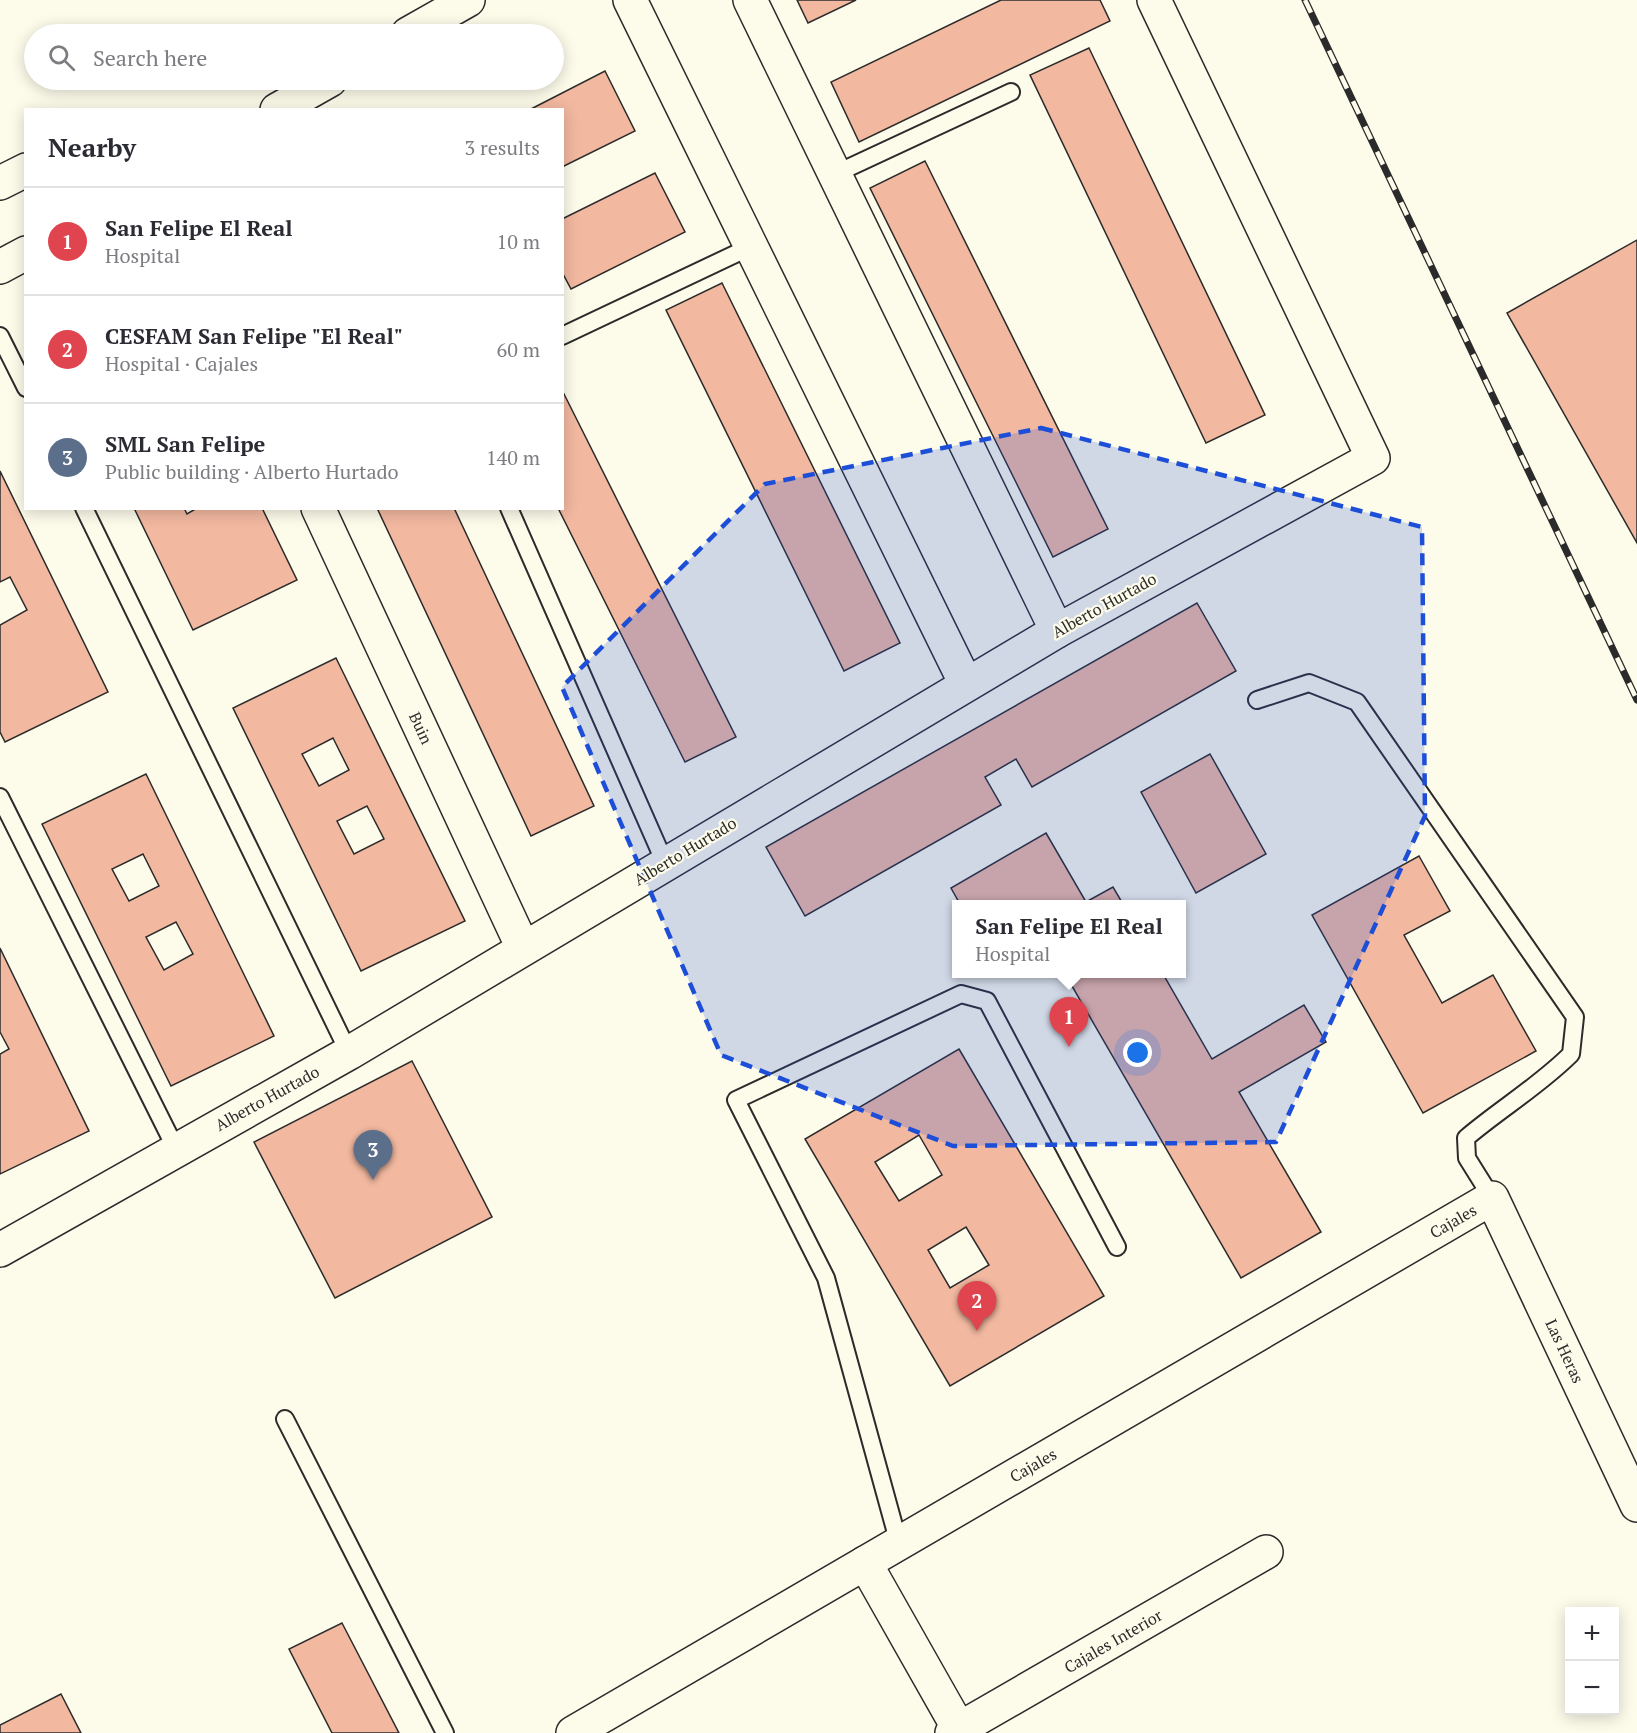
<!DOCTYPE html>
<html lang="en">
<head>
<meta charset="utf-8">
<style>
	:root { --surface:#fff; --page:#f7f7f7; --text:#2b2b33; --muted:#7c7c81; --line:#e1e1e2; --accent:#1a73e8 }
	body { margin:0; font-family:"PT Serif",serif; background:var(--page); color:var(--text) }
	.controls { position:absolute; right:18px; bottom:18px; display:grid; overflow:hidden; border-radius:0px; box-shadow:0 3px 15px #0003 }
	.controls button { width:54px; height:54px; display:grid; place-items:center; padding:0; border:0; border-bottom:2px solid var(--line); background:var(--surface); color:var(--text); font:30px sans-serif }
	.you { position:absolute; left:1138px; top:1053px; width:21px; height:21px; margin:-15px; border:4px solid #fff; border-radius:50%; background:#1a73e8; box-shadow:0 0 0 9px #1a73e833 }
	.badge { display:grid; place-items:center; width:39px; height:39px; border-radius:50%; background:var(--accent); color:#fff; font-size:20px; font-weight:700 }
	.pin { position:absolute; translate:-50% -50px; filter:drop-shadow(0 2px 3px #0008) }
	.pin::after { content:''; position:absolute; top:32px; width:21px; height:18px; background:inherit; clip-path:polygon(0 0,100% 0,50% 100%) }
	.popup { position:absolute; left:952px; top:900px; width:234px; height:78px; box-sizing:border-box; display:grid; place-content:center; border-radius:0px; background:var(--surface); filter:drop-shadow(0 2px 4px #0005); font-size:20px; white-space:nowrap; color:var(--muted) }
	.popup b { font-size:22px; color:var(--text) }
	.popup::after { content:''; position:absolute; left:50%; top:100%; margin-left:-12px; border:12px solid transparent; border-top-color:var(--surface) }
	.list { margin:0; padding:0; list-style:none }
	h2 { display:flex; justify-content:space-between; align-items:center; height:78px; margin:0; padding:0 24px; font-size:26px }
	h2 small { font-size:20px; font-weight:400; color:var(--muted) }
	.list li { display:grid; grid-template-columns:39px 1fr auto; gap:18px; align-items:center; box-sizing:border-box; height:108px; padding:0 24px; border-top:2px solid var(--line) }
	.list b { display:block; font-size:22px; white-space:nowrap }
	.list p { margin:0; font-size:20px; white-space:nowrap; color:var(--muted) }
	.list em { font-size:20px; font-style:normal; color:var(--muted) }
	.icon { flex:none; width:33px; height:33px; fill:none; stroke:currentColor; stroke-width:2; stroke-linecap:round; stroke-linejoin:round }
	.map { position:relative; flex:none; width:1637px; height:1733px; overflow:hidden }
	.search { position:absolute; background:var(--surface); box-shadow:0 3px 15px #0003; left:24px; top:24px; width:540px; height:66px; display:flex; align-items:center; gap:15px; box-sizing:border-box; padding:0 21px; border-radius:33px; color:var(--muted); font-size:22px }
	.panel { position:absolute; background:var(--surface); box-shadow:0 3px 15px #0003; left:24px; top:108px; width:540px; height:402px; border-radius:0px }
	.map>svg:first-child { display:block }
</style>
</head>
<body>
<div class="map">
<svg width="1637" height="1733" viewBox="0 0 1637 1733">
	<rect width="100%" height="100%" fill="#fdfbea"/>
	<g fill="#f2b8a0" stroke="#2b2b2b" stroke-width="1.5" fill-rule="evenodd">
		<polygon points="797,0 856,0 808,23"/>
		<polygon points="1001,0 1100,0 1110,21 859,142 831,82"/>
		<polygon points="1089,48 1265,415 1206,443 1030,75"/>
		<polygon points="605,71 635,131 562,167 562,110 529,110"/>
		<polygon points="925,161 1108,529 1053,557 870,188"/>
		<polygon points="655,173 685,232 571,289 562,272 562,219"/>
		<polygon points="1637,240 1637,543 1507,313"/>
		<polygon points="722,283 900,643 844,671 666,310"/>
		<polygon points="562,390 736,737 685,762 558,508 562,508"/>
		<polygon points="0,471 108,692 5,742 0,732 0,625 27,610 10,577 0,582"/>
		<polygon points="134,508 184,508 187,514 197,508 262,508 297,580 193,630"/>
		<polygon points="377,508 454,508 594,806 531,836"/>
		<polygon points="1197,603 1236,671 1032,787 1016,759 985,777 1001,805 805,916 766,847"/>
		<path d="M336 658 465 921 361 971 233 708ZM333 738 349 770 319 786 302 754ZM367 806 384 839 354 854 337 821Z"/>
		<polygon points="1210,754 1266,854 1196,893 1141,792"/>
		<path d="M146 774 274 1036 171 1086 42 824ZM143 854 159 886 129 901 112 869ZM176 922 193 954 164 970 146 937Z"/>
		<polygon points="1046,833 1086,902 1113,887 1123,904 960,904 951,888"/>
		<polygon points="1419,856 1450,911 1404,935 1442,1003 1493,975 1536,1051 1423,1113 1312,915"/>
		<polygon points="0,948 89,1131 0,1174 0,1054 9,1049 0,1032"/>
		<polygon points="1065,974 1163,974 1212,1059 1304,1005 1326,1042 1239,1092 1321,1232 1241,1278"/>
		<path d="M959 1049 1104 1296 950 1386 805 1139ZM919 1135 942 1175 899 1201 875 1162ZM966 1227 989 1265 950 1288 928 1250Z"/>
		<polygon points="412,1061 492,1217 335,1298 254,1142"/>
		<polygon points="342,1623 399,1733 332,1733 289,1649"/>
		<polygon points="61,1694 81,1733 0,1733 0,1725"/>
	</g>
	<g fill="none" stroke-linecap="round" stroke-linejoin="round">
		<defs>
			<g id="lane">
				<polyline points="835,174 1011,92"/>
				<polyline points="0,336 26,388"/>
				<polyline points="562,336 750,247"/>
				<polyline points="84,508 349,1053"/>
				<polyline points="509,508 665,863"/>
				<path d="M1257 700 1309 683 1357 702 1575 1017 1571 1054C1539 1086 1500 1109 1466 1138L1467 1158 1492 1198"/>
				<polyline points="0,797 176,1149"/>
				<polyline points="285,1419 445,1733"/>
				<polyline points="899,1544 826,1278 736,1100 961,994 987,1001 1117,1247"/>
			</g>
			<g id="street">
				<polyline points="630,0 966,684"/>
				<polyline points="750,0 1057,631"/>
				<polyline points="318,508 523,948"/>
				<polyline points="0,1250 349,1053 1057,631 1373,458 1154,0"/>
				<polyline points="865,1563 959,1729"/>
				<polyline points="573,1733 1492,1198 1637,1505"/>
				<polyline points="952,1733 1266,1552"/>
			</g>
			<g id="secondary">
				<polyline points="408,34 468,0"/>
				<polyline points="277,110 330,80"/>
				<polyline points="0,183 26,170"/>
				<polyline points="0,267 26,253"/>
			</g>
		</defs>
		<use href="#lane" stroke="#2b2b2b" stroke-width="20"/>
		<use href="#street" stroke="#2b2b2b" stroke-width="36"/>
		<use href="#secondary" stroke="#2b2b2b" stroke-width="36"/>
		<use href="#lane" stroke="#fdfbea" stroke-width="16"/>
		<use href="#street" stroke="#fdfbea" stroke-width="33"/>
		<use href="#secondary" stroke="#fdfbea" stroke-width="33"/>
		<defs>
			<polyline id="rail" points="1305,0 1637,700"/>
		</defs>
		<use href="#rail" stroke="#2b2b2b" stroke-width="7"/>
		<use href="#rail" stroke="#fdfbea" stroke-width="4.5" stroke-dasharray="14" stroke-linecap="butt"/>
	</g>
	<path fill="#1d4ed8" fill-opacity="0.2" stroke="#1d4ed8" stroke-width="4.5" stroke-dasharray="12 8" stroke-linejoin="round" d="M1041 428 1422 527 1425 816 1276 1142 953 1146 721 1055 562 687 765 484Z"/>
	<g text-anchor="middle" stroke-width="4.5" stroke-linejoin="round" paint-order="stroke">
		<g font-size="16" fill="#2b2b2b" stroke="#fdfbea">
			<text transform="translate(1104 605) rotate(-29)" y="6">Alberto Hurtado</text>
			<text transform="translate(421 728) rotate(65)" y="6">Buin</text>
			<text transform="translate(685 851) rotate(-31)" y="6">Alberto Hurtado</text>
			<text transform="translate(267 1098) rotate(-29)" y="6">Alberto Hurtado</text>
			<text transform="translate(1453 1221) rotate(-30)" y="6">Cajales</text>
			<text transform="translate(1565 1351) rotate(65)" y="6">Las Heras</text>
			<text transform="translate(1033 1465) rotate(-30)" y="6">Cajales</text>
			<text transform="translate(1113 1641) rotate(-30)" y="6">Cajales Interior</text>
		</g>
	</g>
</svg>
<div class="controls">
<button>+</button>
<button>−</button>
</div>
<div class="you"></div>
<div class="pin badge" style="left:1069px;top:1047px;background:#e0444e">1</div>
<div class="popup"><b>San Felipe El Real</b>Hospital</div>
<div class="pin badge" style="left:977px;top:1331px;background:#e0444e">2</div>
<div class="pin badge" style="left:373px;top:1180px;background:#5c6f8a">3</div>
<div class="search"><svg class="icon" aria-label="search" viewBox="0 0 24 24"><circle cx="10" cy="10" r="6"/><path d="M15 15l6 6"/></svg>Search here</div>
<section class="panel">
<h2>Nearby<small>3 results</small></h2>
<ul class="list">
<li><span class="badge" style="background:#e0444e">1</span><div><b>San Felipe El Real</b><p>Hospital</p></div><em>10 m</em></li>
<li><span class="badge" style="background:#e0444e">2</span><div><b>CESFAM San Felipe &quot;El Real&quot;</b><p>Hospital · Cajales</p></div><em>60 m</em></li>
<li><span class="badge" style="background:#5c6f8a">3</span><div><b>SML San Felipe</b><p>Public building · Alberto Hurtado</p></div><em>140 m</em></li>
</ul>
</section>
</div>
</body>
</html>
